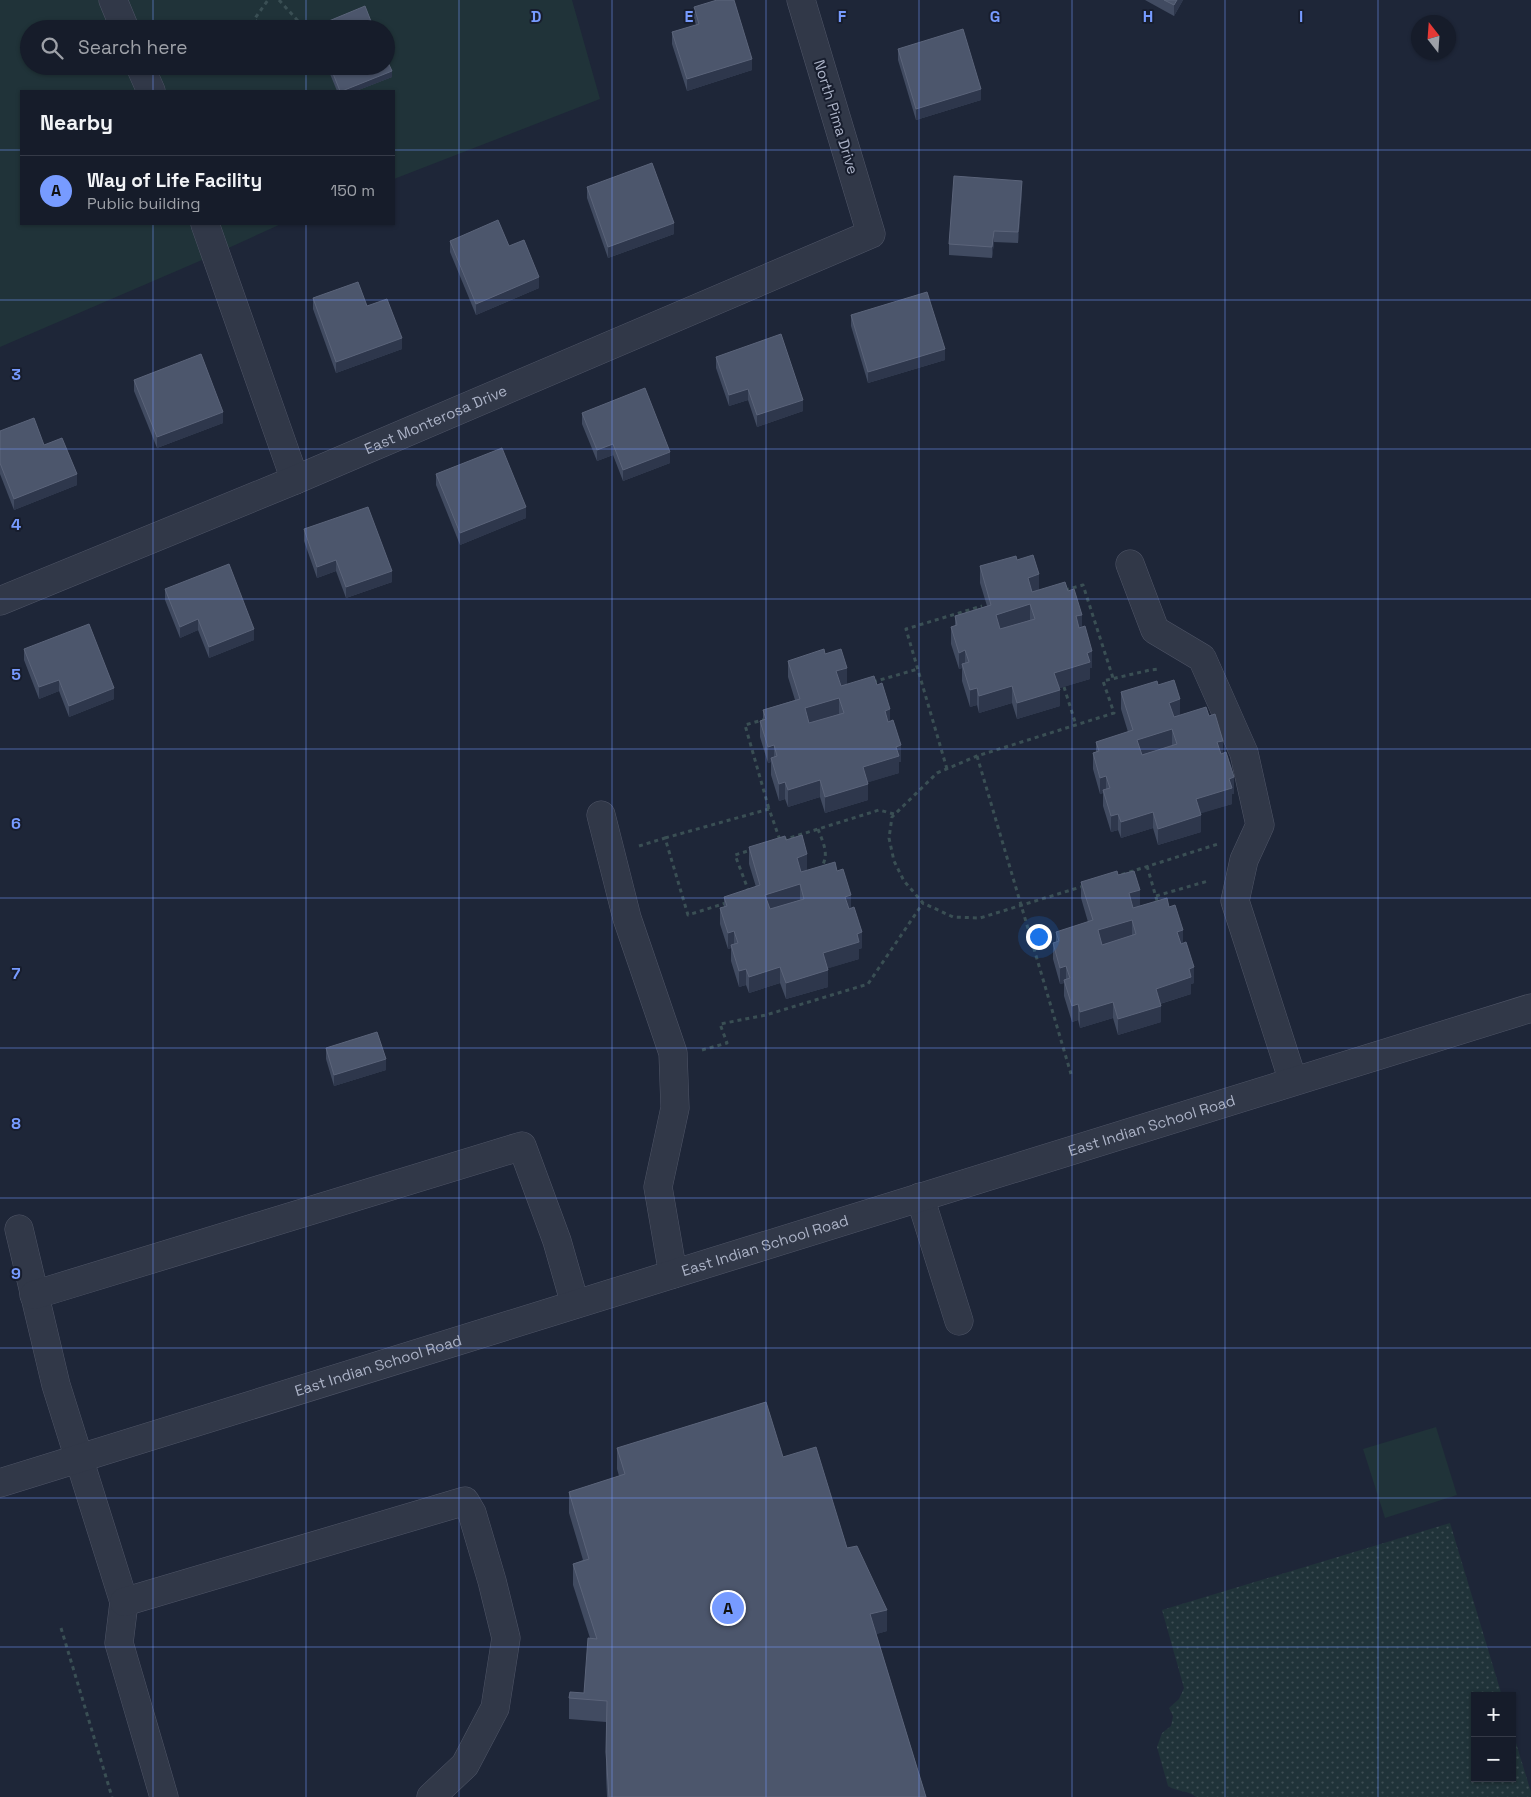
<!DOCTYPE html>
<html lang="en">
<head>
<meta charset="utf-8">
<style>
	:root { --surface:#161c2a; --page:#1f2532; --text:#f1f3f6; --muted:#9ea1a8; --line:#353a47; --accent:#779bff }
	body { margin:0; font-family:"Space Grotesk",sans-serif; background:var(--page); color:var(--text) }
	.controls { position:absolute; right:15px; bottom:15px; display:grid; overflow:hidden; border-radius:0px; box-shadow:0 1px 4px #0004 }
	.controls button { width:45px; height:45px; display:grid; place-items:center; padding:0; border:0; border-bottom:1px solid var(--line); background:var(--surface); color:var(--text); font:25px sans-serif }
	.compass { position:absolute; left:1411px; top:15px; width:45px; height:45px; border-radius:50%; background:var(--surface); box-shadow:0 1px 4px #0004; rotate:343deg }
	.you { position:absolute; left:1038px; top:936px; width:18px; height:18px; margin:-12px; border:4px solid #fff; border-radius:50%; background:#1a73e8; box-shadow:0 0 0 8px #1a73e833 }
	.badge { display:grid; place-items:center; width:32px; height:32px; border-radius:50%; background:var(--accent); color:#111; font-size:16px; font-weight:700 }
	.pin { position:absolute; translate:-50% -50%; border:2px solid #fff; box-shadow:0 1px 5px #0006 }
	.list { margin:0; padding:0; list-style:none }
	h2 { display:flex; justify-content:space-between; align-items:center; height:65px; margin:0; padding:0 20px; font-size:21px }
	h2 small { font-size:16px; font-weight:400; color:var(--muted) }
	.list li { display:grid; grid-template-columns:32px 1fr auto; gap:15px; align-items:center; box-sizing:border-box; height:70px; padding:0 20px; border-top:1px solid var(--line) }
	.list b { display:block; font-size:19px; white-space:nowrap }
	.list p { margin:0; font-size:16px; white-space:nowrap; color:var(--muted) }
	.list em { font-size:16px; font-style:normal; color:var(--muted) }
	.icon { flex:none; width:28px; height:28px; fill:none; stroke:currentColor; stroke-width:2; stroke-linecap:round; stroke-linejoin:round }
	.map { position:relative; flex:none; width:1531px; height:1797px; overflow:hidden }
	.search { position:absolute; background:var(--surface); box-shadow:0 1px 4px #0004; left:20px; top:20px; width:375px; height:55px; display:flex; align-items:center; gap:12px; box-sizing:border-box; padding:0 18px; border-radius:28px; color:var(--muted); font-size:19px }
	.panel { position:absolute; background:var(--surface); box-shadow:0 1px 4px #0004; left:20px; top:90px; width:375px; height:135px; border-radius:0px }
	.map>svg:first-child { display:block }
</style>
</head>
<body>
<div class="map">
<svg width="1531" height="1797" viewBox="0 0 1531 1797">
	<defs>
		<pattern id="grass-dots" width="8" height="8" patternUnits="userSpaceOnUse" patternTransform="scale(1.25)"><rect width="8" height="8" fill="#203339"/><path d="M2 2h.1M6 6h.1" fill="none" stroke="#3e4e54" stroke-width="1.8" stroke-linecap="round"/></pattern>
	</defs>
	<rect width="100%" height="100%" fill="#1e2638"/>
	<path fill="url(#grass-dots)" d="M1450 1523 1502 1696H1475V1778H1512V1730L1531 1792V1797H1196C1188 1790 1177 1792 1168 1786L1157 1747 1162 1733 1171 1726 1173 1716 1169 1708 1179 1699 1184 1688 1162 1610Z"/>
	<g fill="#203339" fill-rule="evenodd">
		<path d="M0 0H572L600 99 394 179V91H21V224H281L202 260 0 347ZM29 29H386V66H29Z"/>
		<polygon points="1436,1427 1457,1495 1385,1518 1363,1449"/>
	</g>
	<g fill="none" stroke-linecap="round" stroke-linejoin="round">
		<defs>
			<g id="minor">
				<polyline points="113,0 125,29"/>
				<polyline points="140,66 151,91"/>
				<polyline points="205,224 295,480"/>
				<polyline points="1130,564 1155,630 1202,658 1244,753 1260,825 1244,860 1235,901 1293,1081"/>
				<path id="s1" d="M0 601 295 480 871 234 801 0"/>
				<polyline points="601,815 627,918 673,1053 675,1108 658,1187 673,1274"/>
				<polyline points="920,1197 959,1321"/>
				<polyline points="19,1229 56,1385 124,1602 119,1643 164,1797"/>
				<polyline points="34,1295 522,1146 557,1241 575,1304"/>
				<path id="s2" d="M0 1483 1531 1008"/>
				<polyline points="124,1602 465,1501 472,1513 492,1581 506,1638 495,1708 465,1765 431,1797"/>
			</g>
		</defs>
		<use href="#minor" stroke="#4f5567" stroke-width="29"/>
		<g stroke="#3a4f54" stroke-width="3" stroke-dasharray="4 4" stroke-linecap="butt">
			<polyline points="279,0 298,21 311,29"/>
			<polyline points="251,24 268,0"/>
			<polyline points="1065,590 1083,585 1113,678"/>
			<polyline points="873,682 918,669"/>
			<polyline points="1064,687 1076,725"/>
			<polyline points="766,719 745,725 769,809"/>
			<polyline points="977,756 1071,1074"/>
			<polyline points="947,769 906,629 982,606"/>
			<path d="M818 829C823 843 830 854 821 868"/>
			<polyline points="665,838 769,809 780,840"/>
			<polyline points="783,840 879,810 894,814"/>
			<polyline points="639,846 665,838 688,915 726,903"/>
			<polyline points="1147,866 1158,904"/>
			<polyline points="1114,877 1218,844"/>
			<polyline points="1084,886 980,918 953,917 923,903 904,881 894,861 889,838 892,817 937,773 977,756 1114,713 1103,681 1150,670 1159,669"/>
			<polyline points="749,892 735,855 751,850"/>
			<polyline points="1156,896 1208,881"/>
			<polyline points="702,1050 727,1043 720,1024 766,1015 868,984 923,903"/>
			<polyline points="61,1628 112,1797"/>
		</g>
		<use href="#minor" stroke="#313848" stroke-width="28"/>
	</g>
	<g fill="#414b61">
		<polygon points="1145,0 1183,0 1174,16"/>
		<polygon points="694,7 752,70 687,91 672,44 672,32 696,25 694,18"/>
		<polygon points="898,49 981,100 916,120 898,60"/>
		<polygon points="328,66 386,66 392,77 356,91 337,91 328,69"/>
		<polygon points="587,187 674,234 608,258 587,198"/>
		<polygon points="1022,192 1018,243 994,242 992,258 949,255 949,244"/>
		<polygon points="450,241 539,288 476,315 450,252"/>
		<polygon points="313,298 367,306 402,349 336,373 313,309"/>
		<polygon points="851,315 945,360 868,383 851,326"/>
		<polygon points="716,357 803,411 757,427 748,400 729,406 716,368"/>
		<polygon points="134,380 223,423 157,448 134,391"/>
		<polygon points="582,413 670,463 623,481 613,455 597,461 582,424"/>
		<polygon points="0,431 44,445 77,485 14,510 0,474"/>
		<polygon points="436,474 526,518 460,545 436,485"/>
		<polygon points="304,529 392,582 346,598 336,571 317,578 304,541"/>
		<polygon points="1017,560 1039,590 1068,591 1082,627 1092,668 1090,668 1090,679 1059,688 1060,706 1017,719 1012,703 979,713 977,705 970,707 962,681 962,668 959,669 951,644 951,627 955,626 955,616 987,606 980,583 980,566"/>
		<polygon points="165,589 254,640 209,658 198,630 180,638 165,600"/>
		<polygon points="24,649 114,699 69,717 59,691 39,699 24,660"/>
		<polygon points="825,654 847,684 877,685 890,721 901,762 899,762 899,773 868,782 868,800 825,813 820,797 788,807 785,799 779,801 771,775 771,762 768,763 760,737 760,721 763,720 763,710 795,700 788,677 788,661"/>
		<polygon points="1158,685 1180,715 1209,716 1223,753 1234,794 1232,794 1232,804 1200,813 1201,832 1158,845 1153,828 1121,838 1118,830 1111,832 1103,806 1103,793 1100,794 1093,769 1093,753 1096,752 1096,742 1128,732 1121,709 1121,692"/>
		<polygon points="786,840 807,870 851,908 862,948 859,949 859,959 828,968 828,987 786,999 780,983 749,993 746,985 739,987 731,961 731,948 728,949 720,924 720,908 724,907 724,897 756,887 749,864 749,847"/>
		<polygon points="1118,875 1140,906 1169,907 1183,943 1194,983 1191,984 1191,994 1160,1004 1161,1022 1118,1035 1113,1018 1080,1028 1078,1020 1072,1022 1064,996 1064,983 1060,984 1053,959 1053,943 1056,942 1056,932 1088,922 1081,898 1081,882"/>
		<polygon points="326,1048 386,1070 334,1086 326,1059"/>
		<polygon points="617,1448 783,1457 847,1548 887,1631 876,1634 926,1797 607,1797 606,1774 606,1722 569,1719 569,1698 584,1693 590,1638 573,1585 573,1564 583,1560 569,1513 569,1492 619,1476 617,1469"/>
	</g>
	<g fill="#2e374c">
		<polygon points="1177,0 1183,0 1174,16 1174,5"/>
		<polygon points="752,59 752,70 687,91 687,79"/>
		<polygon points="392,71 392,77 356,91 342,91"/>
		<polygon points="981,89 981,100 916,120 916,109"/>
		<polygon points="1022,181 1022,192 1018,243 1018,232"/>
		<polygon points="674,223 674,234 608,258 608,247"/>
		<polygon points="994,231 994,242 992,258 992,247"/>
		<polygon points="539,277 539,288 476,315 476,304"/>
		<polygon points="402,338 402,349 336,373 336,362"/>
		<polygon points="945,349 945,360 868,383 868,372"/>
		<polygon points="748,389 748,400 729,406 729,395"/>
		<polygon points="803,400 803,411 757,427 757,415"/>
		<polygon points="223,412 223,423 157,448 157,437"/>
		<polygon points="613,444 613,455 597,461 597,450"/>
		<polygon points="670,452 670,463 623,481 623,470"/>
		<polygon points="77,474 77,485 14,510 14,499"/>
		<polygon points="526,507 526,518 460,545 460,533"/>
		<polygon points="336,560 336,571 317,578 317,567"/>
		<polygon points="392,571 392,582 346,598 346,587"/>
		<polygon points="1039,574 1039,591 1028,594 1028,578"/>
		<polygon points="1030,604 1030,620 996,631 996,615"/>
		<polygon points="1082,615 1082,631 1076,633 1076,616"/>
		<polygon points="198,619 198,630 180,638 180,627"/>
		<polygon points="254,629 254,640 209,658 209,647"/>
		<polygon points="965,650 965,667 962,664 962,668 959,669 959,653"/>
		<polygon points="1092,651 1092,668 1090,668 1090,679 1054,690 1054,673 1087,653"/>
		<polygon points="847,668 847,684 836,688 836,671"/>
		<polygon points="59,680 59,691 39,699 39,687"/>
		<polygon points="1012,686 1012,703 979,713 979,696"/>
		<polygon points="114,688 114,699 69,717 69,706"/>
		<polygon points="977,688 977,705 970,707 970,690"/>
		<polygon points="1060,690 1060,706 1017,719 1017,703"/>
		<polygon points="839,698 839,714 805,725 805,708"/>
		<polygon points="1180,699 1180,716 1169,719 1169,703"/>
		<polygon points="890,709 890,725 885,727 885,711"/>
		<polygon points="1172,729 1172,746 1137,756 1137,740"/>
		<polygon points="1223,741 1223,757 1217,759 1217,742"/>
		<polygon points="774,745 774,761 771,758 771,762 768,763 768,747"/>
		<polygon points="901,745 901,762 899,762 899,773 863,784 863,767 896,747"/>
		<polygon points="1106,776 1106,792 1103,790 1103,793 1100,794 1100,778"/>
		<polygon points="1234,777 1234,794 1232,794 1232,804 1196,815 1196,799 1229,779"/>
		<polygon points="820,780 820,797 788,807 788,790"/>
		<polygon points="785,782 785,799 779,801 779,784"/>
		<polygon points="868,784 868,800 825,813 825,797"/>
		<polygon points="1153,812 1153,828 1121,838 1121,822"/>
		<polygon points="1118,814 1118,830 1111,832 1111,816"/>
		<polygon points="1201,815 1201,832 1158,845 1158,829"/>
		<polygon points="807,854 807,871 797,874 797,858"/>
		<polygon points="800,884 800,900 765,911 765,895"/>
		<polygon points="1140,890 1140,906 1129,910 1129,893"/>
		<polygon points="851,895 851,912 845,913 845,897"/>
		<polygon points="1132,920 1132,936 1098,946 1098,930"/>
		<polygon points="1183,930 1183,947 1177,948 1177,932"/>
		<polygon points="734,931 734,947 731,945 731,948 728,949 728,933"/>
		<polygon points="862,932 862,948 859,949 859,959 823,970 823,953 857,934"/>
		<polygon points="1066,966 1066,982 1064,980 1064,983 1060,984 1060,968"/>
		<polygon points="780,967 780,983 749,993 749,977"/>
		<polygon points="1194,967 1194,983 1191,984 1191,994 1156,1005 1156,989 1189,969"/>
		<polygon points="746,969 746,985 739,987 739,971"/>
		<polygon points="828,970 828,987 786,999 786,983"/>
		<polygon points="1113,1002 1113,1018 1080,1028 1080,1012"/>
		<polygon points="1078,1004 1078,1020 1072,1022 1072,1006"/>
		<polygon points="1161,1006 1161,1022 1118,1035 1118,1019"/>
		<polygon points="386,1059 386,1070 334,1086 334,1075"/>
		<polygon points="887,1610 887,1631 870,1636 870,1614"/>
	</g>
	<g fill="#4c566c" stroke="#5b647a" fill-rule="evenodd">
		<polygon points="717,0 734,0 752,59 687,79 672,32 699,24 694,7"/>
		<polygon points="1164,0 1177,0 1174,5"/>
		<polygon points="365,6 374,29 312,29 312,28"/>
		<polygon points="257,20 260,29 232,29"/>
		<polygon points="963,29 981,89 916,109 898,49"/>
		<polygon points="386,58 392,71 342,91 340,91 330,66 386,66"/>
		<polygon points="652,163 674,223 608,247 587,187"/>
		<polygon points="954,176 1022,181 1018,232 994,231 992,247 949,244"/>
		<polygon points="498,220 509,246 524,240 539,277 476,304 450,241"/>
		<polygon points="358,282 367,306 387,299 402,338 336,362 313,298"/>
		<polygon points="927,292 945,349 868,372 851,315"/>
		<polygon points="781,334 803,400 757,415 748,389 729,395 716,357"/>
		<polygon points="201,354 223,412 157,437 134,380"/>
		<polygon points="645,388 670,452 623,470 613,444 597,450 582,413"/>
		<polygon points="34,418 44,445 62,438 77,474 14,499 0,463 0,431"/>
		<polygon points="502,448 526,507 460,533 436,474"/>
		<polygon points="368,507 392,571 346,587 336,560 317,567 304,529"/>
		<path d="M1033 555 1039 574 1028 578 1032 592 1065 582 1068 591 1074 589 1082 615 1076 616 1079 628 1085 626 1092 651 1087 653 1090 662 1054 673 1060 690 1017 703 1012 686 979 696 977 688 970 690 962 664 969 662 965 650 959 653 951 627 957 625 955 616 991 605 980 566 1016 556 1017 560ZM1030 604 1035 619 1000 629 996 615Z"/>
		<polygon points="229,564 254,629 209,647 198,619 180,627 165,589"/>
		<polygon points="89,624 114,688 69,706 59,680 39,687 24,649"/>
		<path d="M824 649 825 654 841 649 847 668 836 671 841 686 874 676 877 685 882 683 890 709 885 711 888 722 893 720 901 745 896 747 899 756 863 767 868 784 825 797 820 780 788 790 785 782 779 784 771 758 777 756 774 745 768 747 760 721 766 719 763 710 800 699 788 661ZM839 698 844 713 809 723 805 708Z"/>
		<path d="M1174 680 1180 699 1169 703 1174 717 1206 707 1209 716 1215 714 1223 741 1217 742 1221 754 1226 752 1234 777 1229 779 1232 788 1196 799 1201 815 1158 829 1153 812 1121 822 1118 814 1111 816 1103 790 1110 788 1106 776 1100 778 1093 753 1099 751 1096 742 1133 730 1121 692 1157 681 1158 685ZM1172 729 1177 744 1142 755 1137 740Z"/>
		<path d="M802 835 807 854 797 858 801 872 835 862 837 871 843 869 851 895 845 897 849 909 854 907 862 932 857 934 859 942 823 953 828 970 786 983 780 967 749 977 746 969 739 971 731 945 738 943 734 931 728 933 720 908 727 906 724 897 760 885 749 847 785 836 786 840ZM800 884 804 899 770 909 765 895Z"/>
		<path d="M1117 871 1118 875 1134 871 1140 890 1129 893 1133 908 1167 898 1169 907 1175 905 1183 930 1177 932 1181 944 1186 942 1194 967 1189 969 1191 977 1156 989 1161 1006 1118 1019 1113 1002 1080 1012 1078 1004 1072 1006 1064 980 1070 978 1066 966 1060 968 1053 943 1059 941 1056 932 1093 920 1081 882ZM1132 920 1136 934 1102 945 1098 930Z"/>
		<polygon points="377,1032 386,1059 334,1075 326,1048"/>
		<polygon points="766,1402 783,1457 816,1447 847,1548 857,1546 887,1610 870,1614 926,1797 609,1797 606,1752 607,1701 569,1698 570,1692 584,1693 588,1638 597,1639 573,1564 589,1559 569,1492 625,1474 617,1448"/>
	</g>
	<path fill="none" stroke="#779bff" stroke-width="1" stroke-opacity="0.55" d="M153 0V29M306 0V29M459 0V1797M612 0V1797M766 0V1797M919 0V1797M1072 0V1797M1225 0V1797M1378 0V1797M153 66V91M306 66V91M0 150H21M394 150H1531M153 224V1797M306 224V1797M0 300H1531M0 449H1531M0 599H1531M0 749H1531M0 898H1531M0 1048H1531M0 1198H1531M0 1348H1531M0 1498H1531M0 1647H1531"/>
	<g text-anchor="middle" stroke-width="4" stroke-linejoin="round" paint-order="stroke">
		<g font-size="15" fill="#abb2c6" stroke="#171d2d">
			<text transform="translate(836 117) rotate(73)" y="5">North Pima Drive</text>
			<text dy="5" stroke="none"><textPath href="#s1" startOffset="472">East Monterosa Drive</textPath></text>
			<text dy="5" stroke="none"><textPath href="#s2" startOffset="1206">East Indian School Road</textPath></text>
			<text dy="5" stroke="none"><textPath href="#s2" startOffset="801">East Indian School Road</textPath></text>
			<text dy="5" stroke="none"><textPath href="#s2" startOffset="396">East Indian School Road</textPath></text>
		</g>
	</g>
	<g font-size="16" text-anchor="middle" font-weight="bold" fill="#779bff" stroke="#171d2d" stroke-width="4" stroke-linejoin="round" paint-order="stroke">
		<text x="536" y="22">D</text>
		<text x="689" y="22">E</text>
		<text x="842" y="22">F</text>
		<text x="995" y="22">G</text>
		<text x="1148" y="22">H</text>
		<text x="1301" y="22">I</text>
		<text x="16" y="380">3</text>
		<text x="16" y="530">4</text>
		<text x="16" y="680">5</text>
		<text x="16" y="829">6</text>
		<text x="16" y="979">7</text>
		<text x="16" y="1129">8</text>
		<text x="16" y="1279">9</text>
	</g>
</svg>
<div class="controls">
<button>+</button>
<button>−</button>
</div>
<svg class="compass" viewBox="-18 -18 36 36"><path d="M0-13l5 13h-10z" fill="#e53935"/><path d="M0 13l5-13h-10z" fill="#9ea1a8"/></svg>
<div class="you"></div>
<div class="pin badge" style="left:728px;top:1608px">A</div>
<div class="search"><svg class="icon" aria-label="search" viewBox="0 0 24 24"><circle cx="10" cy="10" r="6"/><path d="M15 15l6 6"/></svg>Search here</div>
<section class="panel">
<h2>Nearby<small></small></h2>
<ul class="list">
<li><span class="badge">A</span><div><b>Way of Life Facility</b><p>Public building</p></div><em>150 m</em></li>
</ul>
</section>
</div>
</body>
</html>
